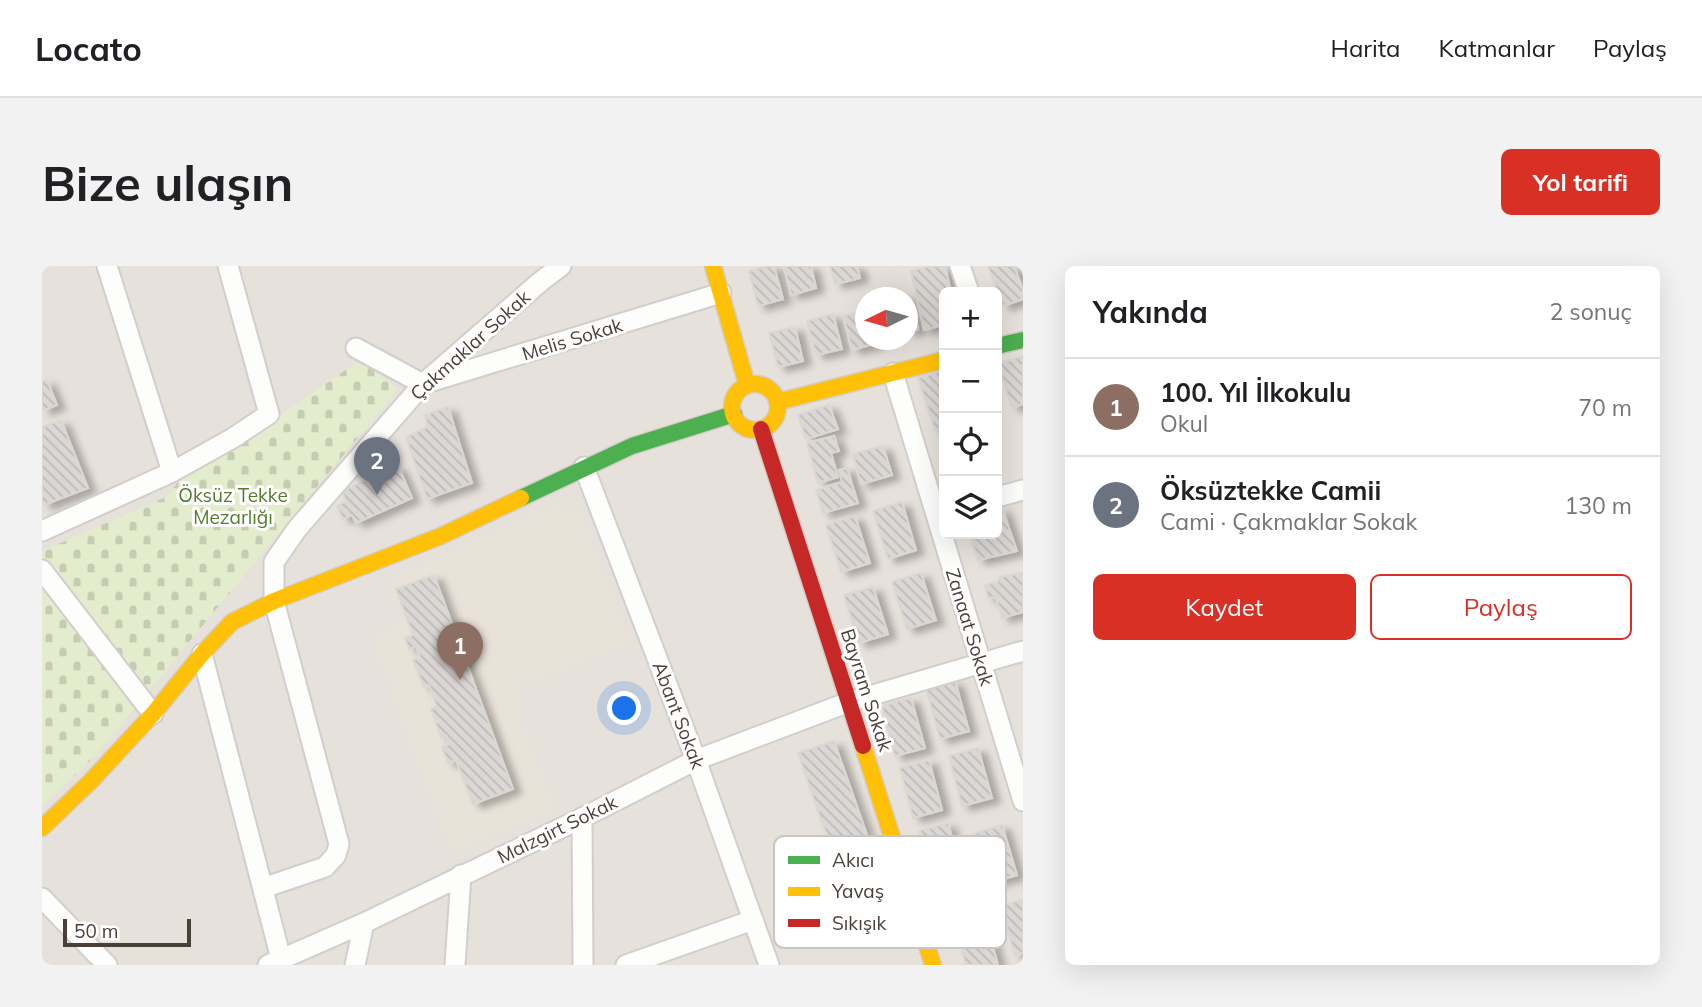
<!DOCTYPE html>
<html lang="tr">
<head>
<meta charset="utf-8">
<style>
	:root { --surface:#fff; --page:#f2f2f2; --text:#202124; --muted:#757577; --line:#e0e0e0; --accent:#d93025 }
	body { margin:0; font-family:Mulish,sans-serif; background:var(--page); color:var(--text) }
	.controls { position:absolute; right:21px; top:21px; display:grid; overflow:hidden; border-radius:10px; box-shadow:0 7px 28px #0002 }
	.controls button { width:63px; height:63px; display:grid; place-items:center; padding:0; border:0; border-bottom:2px solid var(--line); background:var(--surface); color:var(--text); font:35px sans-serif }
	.compass { position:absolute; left:813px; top:21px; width:63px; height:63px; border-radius:50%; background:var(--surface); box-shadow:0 7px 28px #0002; rotate:265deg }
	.scale { position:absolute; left:21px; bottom:18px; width:128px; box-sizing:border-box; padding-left:7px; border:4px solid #494139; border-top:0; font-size:19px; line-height:24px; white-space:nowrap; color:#494139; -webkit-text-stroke:5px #fff; paint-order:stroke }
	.you { position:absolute; left:583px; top:443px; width:24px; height:24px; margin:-18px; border:5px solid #fff; border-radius:50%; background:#1a73e8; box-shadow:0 0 0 10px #1a73e833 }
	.badge { display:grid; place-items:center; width:46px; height:46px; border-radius:50%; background:var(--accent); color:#fff; font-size:23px; font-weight:700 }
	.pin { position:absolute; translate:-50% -58px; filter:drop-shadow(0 2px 4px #0008) }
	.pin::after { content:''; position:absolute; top:37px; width:24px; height:21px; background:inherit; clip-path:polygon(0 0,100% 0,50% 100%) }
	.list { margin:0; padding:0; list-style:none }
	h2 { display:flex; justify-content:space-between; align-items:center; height:91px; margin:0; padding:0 28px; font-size:30px }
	h2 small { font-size:23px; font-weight:400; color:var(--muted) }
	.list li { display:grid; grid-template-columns:46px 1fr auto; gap:21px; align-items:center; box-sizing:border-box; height:98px; padding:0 28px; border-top:2px solid var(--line) }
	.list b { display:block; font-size:26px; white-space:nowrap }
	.list p { margin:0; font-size:23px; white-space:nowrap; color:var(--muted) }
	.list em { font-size:23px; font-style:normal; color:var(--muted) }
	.actions { display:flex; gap:14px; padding:21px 28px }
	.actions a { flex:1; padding:16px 0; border:2px solid var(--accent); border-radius:10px; text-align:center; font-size:24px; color:var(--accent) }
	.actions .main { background:var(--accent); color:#fff }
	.icon { flex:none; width:38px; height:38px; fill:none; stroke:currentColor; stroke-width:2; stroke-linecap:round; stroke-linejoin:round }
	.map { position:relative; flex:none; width:981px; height:699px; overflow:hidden; border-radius:10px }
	header { display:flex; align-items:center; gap:42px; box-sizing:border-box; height:98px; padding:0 35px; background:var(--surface); border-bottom:2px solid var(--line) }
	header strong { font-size:33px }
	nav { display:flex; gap:38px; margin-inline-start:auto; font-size:24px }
	.intro { display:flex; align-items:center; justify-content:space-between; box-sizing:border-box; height:168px; padding:0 42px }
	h1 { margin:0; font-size:49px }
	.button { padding:18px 32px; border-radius:10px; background:var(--accent); color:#fff; font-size:24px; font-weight:700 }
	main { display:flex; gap:42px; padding:0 42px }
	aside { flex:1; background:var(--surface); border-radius:10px; box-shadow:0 7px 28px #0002 }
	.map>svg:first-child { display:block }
</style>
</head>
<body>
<header>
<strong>Locato</strong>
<nav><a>Harita</a><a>Katmanlar</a><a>Paylaş</a></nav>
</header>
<div class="intro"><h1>Bize ulaşın</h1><a class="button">Yol tarifi</a></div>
<main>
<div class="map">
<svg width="981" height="699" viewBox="0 0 981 699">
	<defs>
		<pattern id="cemetery-stones" width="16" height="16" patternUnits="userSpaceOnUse" patternTransform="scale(1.75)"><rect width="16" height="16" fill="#e4ecce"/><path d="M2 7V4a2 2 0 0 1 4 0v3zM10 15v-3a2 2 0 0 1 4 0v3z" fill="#c5ccb2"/></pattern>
		<pattern id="building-back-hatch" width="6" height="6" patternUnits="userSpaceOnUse" patternTransform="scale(1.75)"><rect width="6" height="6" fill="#dbd7d4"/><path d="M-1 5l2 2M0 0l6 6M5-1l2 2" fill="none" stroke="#bdbab7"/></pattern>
		<filter id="shadow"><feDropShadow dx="8" dy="4.5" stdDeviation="3.5" flood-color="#0004"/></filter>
	</defs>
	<rect width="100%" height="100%" fill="#f3f0ed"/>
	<path fill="#e7e1db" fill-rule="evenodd" d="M0 0H981V699H0ZM902 26H955V268H902ZM824 32H866V74H824Z"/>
	<polygon fill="#e9e2d9" points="513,241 538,248 588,377 476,418 481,433 476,453 512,544 409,585 330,372 363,358 347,313"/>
	<polygon fill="url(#cemetery-stones)" points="318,94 356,123 52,491 0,540 0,285 124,231 138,214 220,162"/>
	<g fill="url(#building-back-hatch)" stroke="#dbd7d3" stroke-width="2" filter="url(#shadow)">
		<polygon points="727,0 732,0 741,33 716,40 707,5"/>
		<polygon points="742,0 769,0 774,22 749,29"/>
		<polygon points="788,0 815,0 818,12 793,18"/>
		<polygon points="888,0 903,0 909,26 902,26 902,45 897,46 901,59 882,64 869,5"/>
		<polygon points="946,0 972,0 981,24 981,33 961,40"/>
		<polygon points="867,29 876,63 866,66 866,32 856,32"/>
		<polygon points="824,44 824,74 834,74 835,77 810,84 801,50"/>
		<polygon points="791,48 800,83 774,89 765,55"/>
		<polygon points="753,61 761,95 736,101 727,67"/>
		<polygon points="981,90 981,138 970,142 956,98"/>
		<polygon points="902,104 902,161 893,164 876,112"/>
		<polygon points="5,114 15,139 0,145 0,116"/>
		<polygon points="787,139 796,163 764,173 756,149"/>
		<polygon points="406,141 430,217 385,233 364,171 386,161 383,149"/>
		<polygon points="19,154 46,222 2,239 0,234 0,161"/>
		<polygon points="792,170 797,185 789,187 796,211 776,217 765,177"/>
		<polygon points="841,180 850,209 819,218 811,188"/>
		<polygon points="356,200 370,232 314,257 310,249 301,253 295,240 304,235 300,225"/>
		<polygon points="805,202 816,237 781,247 774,224 800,216 797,204"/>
		<polygon points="860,236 874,284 846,293 831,245"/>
		<polygon points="960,242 975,285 936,294 928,268 955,268 955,244"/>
		<polygon points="813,250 828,297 799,306 784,259"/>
		<polygon points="879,307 894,354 865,363 850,316"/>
		<polygon points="981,307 981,346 960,352 954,331 946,332 943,319 956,316 958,311"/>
		<polygon points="392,309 471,523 431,538 414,494 406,497 400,481 408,478 404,469 399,471 389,443 395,441 387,419 382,421 371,394 378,391 374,380 367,383 363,372 371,369 354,323"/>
		<polygon points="831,321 846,368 817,377 802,329"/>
		<polygon points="913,415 927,465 898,473 884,423"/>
		<polygon points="869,432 883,482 853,490 840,440"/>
		<polygon points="792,475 825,569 789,582 756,487"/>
		<polygon points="936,482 950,532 920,540 907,490"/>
		<polygon points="887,494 900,544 871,552 858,502"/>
		<polygon points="906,557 920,607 891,615 877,565"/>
		<polygon points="960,559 975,609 945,618 931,568"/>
		<polygon points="981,634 981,687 973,690 959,640"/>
		<polygon points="944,655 956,699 924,699 914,663"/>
	</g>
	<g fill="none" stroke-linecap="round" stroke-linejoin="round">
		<defs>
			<g id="street">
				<polyline points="65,0 130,206 191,172 227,148 186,0"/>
				<polyline points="918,0 927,26"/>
				<polyline points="314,82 381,118 679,27"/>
				<polyline points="851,107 981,535"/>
				<polyline points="542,201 654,494 727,699"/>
				<polyline points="955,231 981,224"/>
				<polyline points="0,265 130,206"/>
				<polyline points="0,304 111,448"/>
				<polyline points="160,388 239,693"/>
				<polyline points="540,552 541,699"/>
				<polyline points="221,622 283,601 294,589 297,578 232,335 232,296 255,263 381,118 498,16 519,0"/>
				<polyline points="0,632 65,699"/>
				<polyline points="226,699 322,657 540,552 654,494 807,436 981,385"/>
				<polyline points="313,699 322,657"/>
				<polyline points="413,699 419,609"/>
				<polyline points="584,699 711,654"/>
			</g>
			<g id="fast">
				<polyline points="955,80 981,74"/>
				<polyline points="479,232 590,180 692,148"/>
			</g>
			<g id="slow">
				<polyline points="671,0 705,119"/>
				<circle cx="713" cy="141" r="23"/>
				<polyline points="735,136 902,94"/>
				<polyline points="821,480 891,699"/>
				<polyline points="0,562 49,515 111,448 160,388 190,356 232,335 399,270 479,232"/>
			</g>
			<polyline id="jam" points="719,163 821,480"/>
		</defs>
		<use href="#street" stroke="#d1cecb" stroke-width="23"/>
		<use href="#fast" stroke="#d3cdc6" stroke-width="19"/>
		<use href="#slow" stroke="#d3cdc6" stroke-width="19"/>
		<use href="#jam" stroke="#d3cdc6" stroke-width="19"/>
		<use href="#street" stroke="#fdfdfc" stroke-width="19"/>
		<use href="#fast" stroke="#4caf50" stroke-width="16"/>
		<use href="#slow" stroke="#ffc107" stroke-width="16"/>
		<use href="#jam" stroke="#c62828" stroke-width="16"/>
	</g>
	<g text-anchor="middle" stroke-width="6" stroke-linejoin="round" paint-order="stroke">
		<g font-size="19" fill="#494139" stroke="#fff">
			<text transform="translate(530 73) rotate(-17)" y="7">Melis Sokak</text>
			<text transform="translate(428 79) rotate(-42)" y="7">Çakmaklar Sokak</text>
			<text transform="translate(928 361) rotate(73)" y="7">Zanaat Sokak</text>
			<text transform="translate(825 424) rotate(72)" y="7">Bayram Sokak</text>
			<text transform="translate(637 449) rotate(69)" y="7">Abant Sokak</text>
			<text transform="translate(515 563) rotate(-26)" y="7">Malzgirt Sokak</text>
		</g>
		<g font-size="19" fill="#557b2c" stroke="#fff">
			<text x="191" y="236">Öksüz Tekke<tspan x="191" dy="22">Mezarlığı</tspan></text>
		</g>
	</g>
	<rect x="732" y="570" width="232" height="112" rx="10" fill="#fff" stroke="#c8c6c4" stroke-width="2"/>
	<rect x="746" y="590" width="32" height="8" fill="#4caf50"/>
	<rect x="746" y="621" width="32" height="9" fill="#ffc107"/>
	<rect x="746" y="653" width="32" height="8" fill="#c62828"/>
	<g font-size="19" fill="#494139">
		<text x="790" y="601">Akıcı</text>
		<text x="790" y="632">Yavaş</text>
		<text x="790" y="664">Sıkışık</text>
	</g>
</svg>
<div class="controls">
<button>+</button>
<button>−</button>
<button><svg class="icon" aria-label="locate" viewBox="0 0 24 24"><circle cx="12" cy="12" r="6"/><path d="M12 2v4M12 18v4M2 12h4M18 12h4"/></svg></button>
<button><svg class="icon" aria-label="layers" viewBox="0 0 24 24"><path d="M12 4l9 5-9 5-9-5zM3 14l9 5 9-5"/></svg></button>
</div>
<svg class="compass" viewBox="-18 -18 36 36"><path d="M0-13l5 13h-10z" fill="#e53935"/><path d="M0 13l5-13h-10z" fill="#757577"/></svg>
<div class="scale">50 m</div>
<div class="you"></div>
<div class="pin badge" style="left:418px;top:414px;background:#8d6e63">1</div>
<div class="pin badge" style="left:335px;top:229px;background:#6b7280">2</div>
</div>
<aside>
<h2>Yakında<small>2 sonuç</small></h2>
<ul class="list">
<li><span class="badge" style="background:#8d6e63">1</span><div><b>100. Yıl İlkokulu</b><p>Okul</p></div><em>70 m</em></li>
<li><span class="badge" style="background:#6b7280">2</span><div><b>Öksüztekke Camii</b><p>Cami · Çakmaklar Sokak</p></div><em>130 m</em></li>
</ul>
<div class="actions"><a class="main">Kaydet</a><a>Paylaş</a></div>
</aside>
</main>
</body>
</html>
